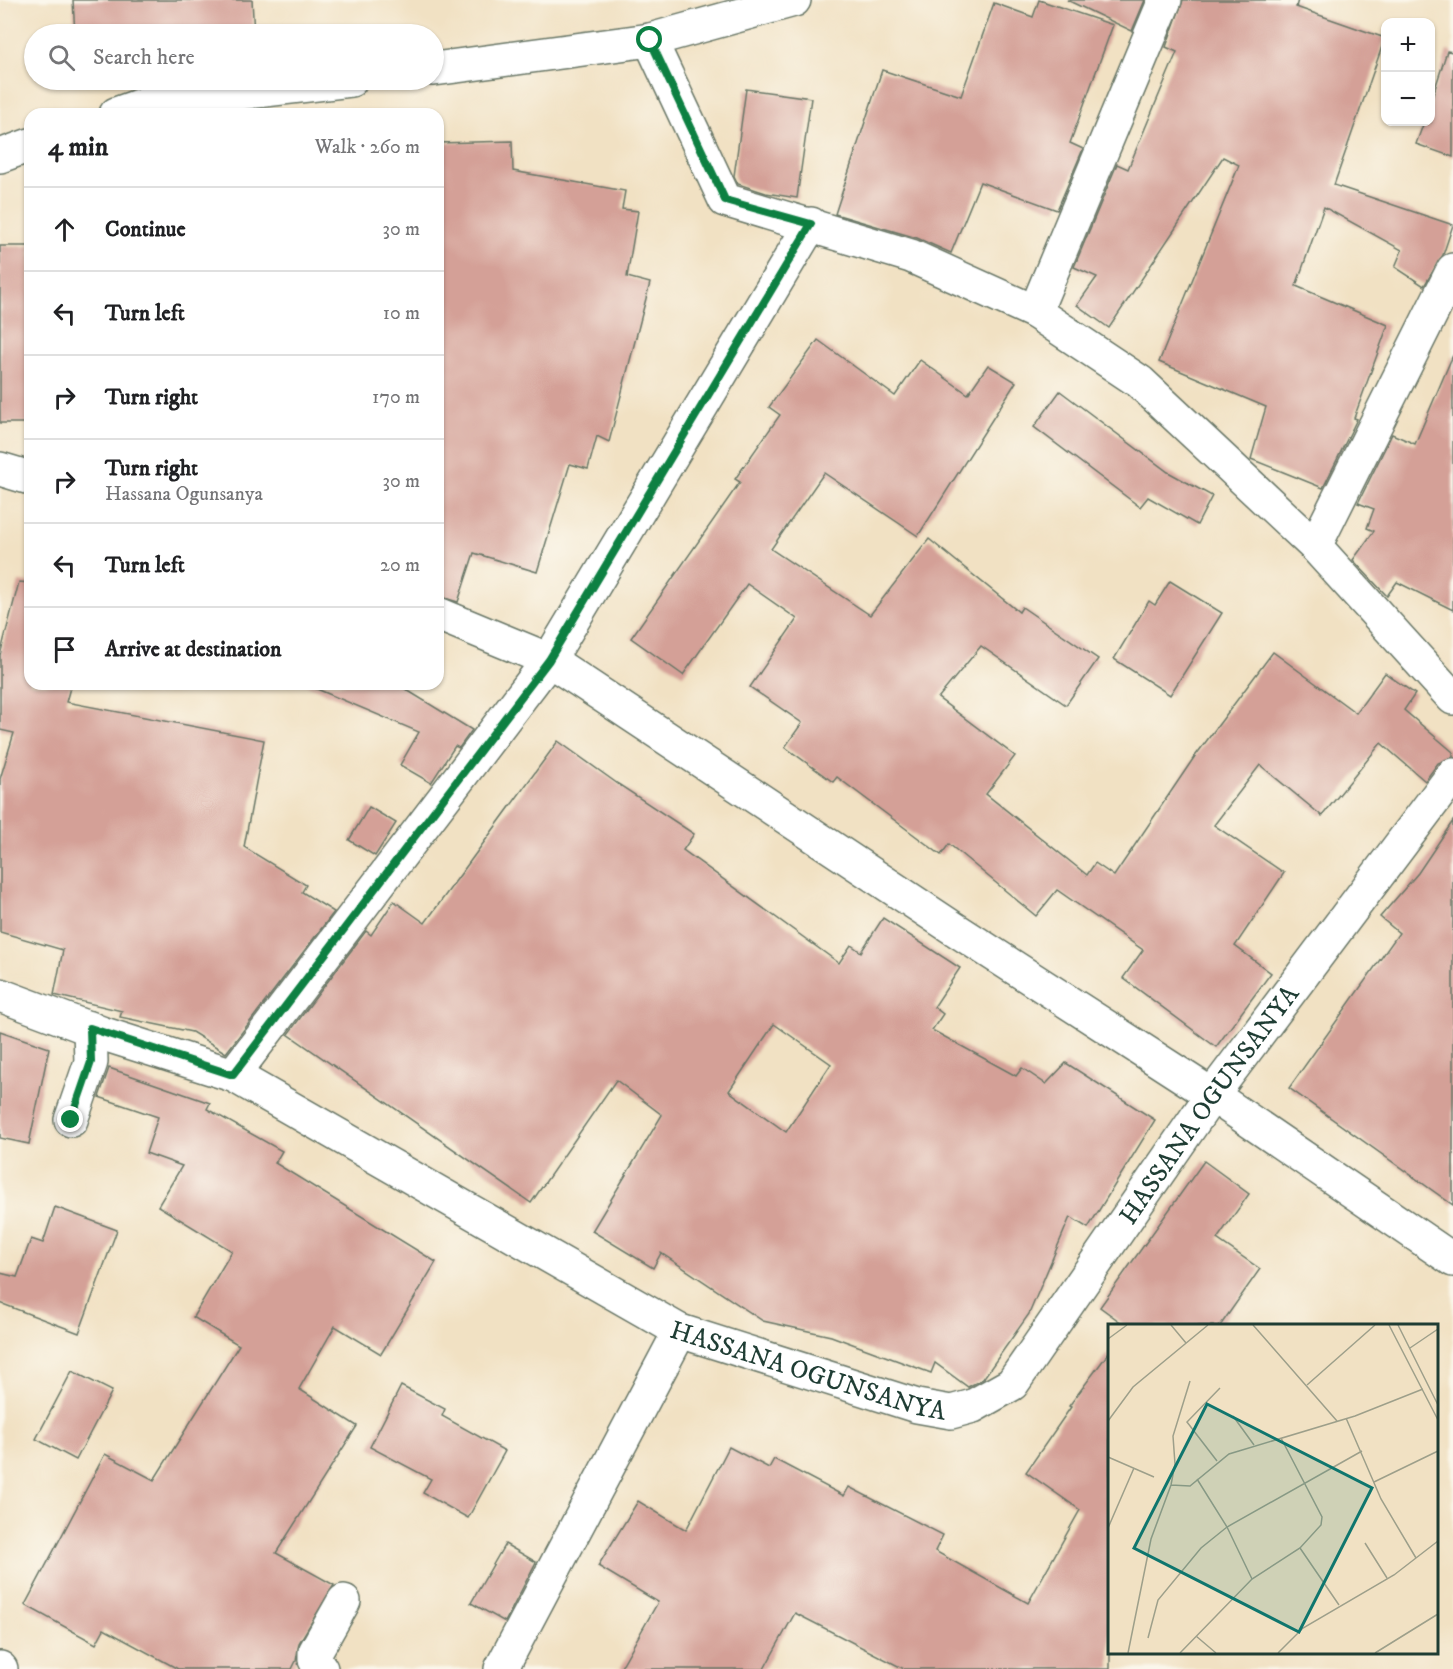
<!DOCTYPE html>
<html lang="en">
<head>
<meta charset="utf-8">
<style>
	:root { --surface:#fff; --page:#f6f6f6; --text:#202124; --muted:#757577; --line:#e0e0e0 }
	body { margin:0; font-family:"IM FELL DW Pica",serif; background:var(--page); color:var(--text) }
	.controls { position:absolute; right:18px; top:18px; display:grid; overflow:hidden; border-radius:12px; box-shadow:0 2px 4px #0004 }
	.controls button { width:54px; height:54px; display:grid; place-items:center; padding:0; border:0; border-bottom:2px solid var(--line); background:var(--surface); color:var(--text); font:30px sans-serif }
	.stop { position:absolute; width:18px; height:18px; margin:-14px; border:4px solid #0b8043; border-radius:50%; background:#fff }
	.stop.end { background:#0b8043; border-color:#fff; box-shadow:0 2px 6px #0008 }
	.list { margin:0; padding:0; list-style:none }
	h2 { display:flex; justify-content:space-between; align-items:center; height:78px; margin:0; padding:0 24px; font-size:26px }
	h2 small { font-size:20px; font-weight:400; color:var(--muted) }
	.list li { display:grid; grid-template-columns:39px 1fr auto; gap:18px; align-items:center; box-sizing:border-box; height:84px; padding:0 24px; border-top:2px solid var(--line) }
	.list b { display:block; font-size:22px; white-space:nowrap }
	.list p { margin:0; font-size:20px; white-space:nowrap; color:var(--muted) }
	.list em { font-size:20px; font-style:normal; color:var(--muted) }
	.icon { flex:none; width:33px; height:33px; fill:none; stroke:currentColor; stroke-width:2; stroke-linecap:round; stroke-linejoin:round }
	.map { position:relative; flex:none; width:1453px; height:1669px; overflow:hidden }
	.search { position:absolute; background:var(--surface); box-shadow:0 2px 4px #0004; left:24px; top:24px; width:420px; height:66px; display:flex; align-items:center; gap:15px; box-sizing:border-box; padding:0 21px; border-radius:33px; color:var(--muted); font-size:22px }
	.panel { position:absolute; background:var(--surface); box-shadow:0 2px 4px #0004; left:24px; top:108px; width:420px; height:582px; border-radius:18px }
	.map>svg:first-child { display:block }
</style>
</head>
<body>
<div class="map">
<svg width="1453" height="1669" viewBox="0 0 1453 1669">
	<rect width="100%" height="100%" fill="#fbf7ec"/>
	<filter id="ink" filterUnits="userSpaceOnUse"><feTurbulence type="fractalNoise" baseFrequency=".0167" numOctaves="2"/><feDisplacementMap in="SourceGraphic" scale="12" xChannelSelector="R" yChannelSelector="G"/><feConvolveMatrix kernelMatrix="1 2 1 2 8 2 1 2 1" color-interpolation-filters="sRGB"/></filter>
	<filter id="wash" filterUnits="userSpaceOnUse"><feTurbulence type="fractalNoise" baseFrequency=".008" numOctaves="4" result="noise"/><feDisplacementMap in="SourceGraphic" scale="24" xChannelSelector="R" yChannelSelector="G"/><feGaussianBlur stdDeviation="1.35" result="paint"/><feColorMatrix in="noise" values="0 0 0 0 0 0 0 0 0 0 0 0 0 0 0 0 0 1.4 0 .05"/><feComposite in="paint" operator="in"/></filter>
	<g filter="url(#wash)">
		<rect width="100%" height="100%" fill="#f1e1c3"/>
		<g id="blocks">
			<g fill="#d4a097" fill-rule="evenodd">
				<polygon points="73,0 252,0 254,34 75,34"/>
				<polygon points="1039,0 1113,25 1070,143 1083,149 1057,210 980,182 951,253 917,238 835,214 882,70 961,96 994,3 1033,17"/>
				<polygon points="1067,0 1145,0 1132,31"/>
				<polygon points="1183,0 1298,0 1296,7 1385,38 1334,185 1453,225 1443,255 1424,286 1395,267 1402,250 1324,207 1296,286 1388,325 1354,418 1357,419 1323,488 1251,459 1266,407 1159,362 1239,165 1223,157 1109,328 1077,305 1097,277 1074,267 1117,164 1128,169 1177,52 1166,47"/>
				<polygon points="1447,51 1453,52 1453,157 1416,144 1424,122 1431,122 1431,101"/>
				<polygon points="746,89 811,98 797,198 766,193 738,184 734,176"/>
				<polygon points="512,141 513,171 625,191 622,209 638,211 627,277 650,283 609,442 597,436 588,469 570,464 537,572 474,553 458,602 438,596 438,143"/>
				<rect x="0" y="246" width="30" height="177"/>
				<polygon points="818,340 895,396 920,360 968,394 988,365 1016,382 918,536 824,473 771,549 870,615 929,539 1019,612 1022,607 1098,659 1066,705 981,646 938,698 1015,756 986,794 1087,875 1095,863 1114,876 1193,759 1273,652 1356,713 1385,673 1415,694 1404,710 1453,752 1453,757 1438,763 1425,781 1381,743 1322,816 1260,765 1214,825 1284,873 1235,946 1271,973 1216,1047 1123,978 1143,950 1057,890 1036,916 949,844 941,855 837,777 833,782 785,747 802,723 750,687 797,619 747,584 683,675 631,638 740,482 735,479 780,415 769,407"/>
				<polygon points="1453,355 1453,610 1397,582 1387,596 1353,560 1374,531 1367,528 1374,509 1358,503 1392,434 1415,444"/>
				<polygon points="1060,391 1168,472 1212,496 1197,525 1148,497 1140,507 1034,427"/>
				<polygon points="1170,581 1222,613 1170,695 1114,659 1149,601 1155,605"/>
				<polygon points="19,582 30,583 30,684 71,684 66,702 264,740 244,847 306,885 302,892 334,912 226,1053 192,1032 120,1017 122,1011 54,995 63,950 0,932 0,779 14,733 0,730 0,655"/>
				<polygon points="305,684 397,684 472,730 459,748 455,746 431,783 400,765 419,732"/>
				<path d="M558 741 618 784 694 834 683 850 839 963 851 945 861 952 883 918 960 968 934 1007 943 1014 932 1030 1016 1076 1022 1068 1046 1084 1066 1063 1155 1120 1088 1228 1070 1217 1029 1314 983 1379 968 1387 935 1363 931 1373 831 1336 763 1321 661 1253 653 1268 592 1231 662 1115 616 1080 531 1203 288 1034 366 931 371 935 394 901 425 923ZM774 1024 831 1064 786 1132 729 1091Z"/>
				<polygon points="369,807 396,823 375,856 349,840"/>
				<polygon points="1453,821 1453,1205 1289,1088 1399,933 1380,917 1418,873"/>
				<polygon points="0,1031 49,1048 29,1144 0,1138"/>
				<polygon points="109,1068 210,1103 207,1109 282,1151 275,1163 436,1262 381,1354 335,1326 299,1389 357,1426 276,1553 334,1585 299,1643 296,1661 292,1669 178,1669 104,1629 96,1644 25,1605 105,1454 154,1480 239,1345 193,1317 232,1251 158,1206 182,1166 146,1153 158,1117 99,1097"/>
				<polygon points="1204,1161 1249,1194 1217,1239 1260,1269 1220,1326 1126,1326 1100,1307"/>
				<polygon points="55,1207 117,1230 79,1333 0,1303 0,1273 17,1277 31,1239 43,1243"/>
				<polygon points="1110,1351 1110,1669 904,1669 795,1613 764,1669 620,1669 658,1602 598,1566 638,1501 686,1530 729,1447 769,1468 774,1459 844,1496 849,1487 943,1535 935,1551 1028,1603 1080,1510 1026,1472 1071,1407 1069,1406"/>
				<polygon points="72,1371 112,1391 76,1460 36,1439"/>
				<polygon points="401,1386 445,1409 442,1416 505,1451 468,1518 423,1493 431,1479 370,1447"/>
				<polygon points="505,1544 536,1562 505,1622 471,1603"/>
			</g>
		</g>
	</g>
	<g filter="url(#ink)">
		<use href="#blocks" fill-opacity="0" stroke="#687666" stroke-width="1.5"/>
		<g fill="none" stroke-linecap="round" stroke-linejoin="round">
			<defs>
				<g id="minor">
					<polyline points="650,40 725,200 911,256 1035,312 1140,382 1315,546 1453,698"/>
					<polyline points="434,69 650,40 794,0"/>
					<polyline points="116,114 144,104 351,80"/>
					<polyline points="0,156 30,145"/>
					<polyline points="1035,312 1165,0"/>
					<polyline points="0,469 30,478"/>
					<polyline points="1315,546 1453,270"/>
					<polyline points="438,614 549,660 950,926 1212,1095 1453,1260"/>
					<path id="s1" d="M0 995 104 1034 233 1075 680 1331 917 1406 951 1412 973 1406 1012 1384 1212 1095 1453 775"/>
					<polyline points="233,1075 549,660 811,224"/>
					<polyline points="71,1120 91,1062 90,1028"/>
					<polyline points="0,1668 1,1669"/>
					<polyline points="321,1669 315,1660 315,1652 344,1601"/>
					<polyline points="501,1669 680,1331"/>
				</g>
			</defs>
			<use href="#minor" stroke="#687666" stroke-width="36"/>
			<use href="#minor" stroke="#fff" stroke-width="33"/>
		</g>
	</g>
	<g fill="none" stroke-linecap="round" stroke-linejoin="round" filter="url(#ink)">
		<polyline stroke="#0b8043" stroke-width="8" points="71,1120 91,1062 90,1028 233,1075 549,660 811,224 725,200 650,40"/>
	</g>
	<g text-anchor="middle" stroke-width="5" stroke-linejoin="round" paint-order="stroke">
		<g font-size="26" fill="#1f3d34" stroke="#fbf7ec">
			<text dy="9" stroke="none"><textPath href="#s1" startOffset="1454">HASSANA OGUNSANYA</textPath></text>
			<text dy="9" stroke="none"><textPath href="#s1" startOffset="896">HASSANA OGUNSANYA</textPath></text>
		</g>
	</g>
	<g transform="translate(1108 1324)">
		<rect width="330" height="330" fill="#f1e1c3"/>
		<path fill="none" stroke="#9d9f8a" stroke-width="1.5" d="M63 1 78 19M145 1 229 97M281 1 330 96M290 1 330 81M0 15 19 1M302 24 330 5M199 61 267 1M125 92 146 121M238 94 273 175 308 234M0 97 25 63 100 1M0 133 46 153M109 137 79 98 112 64M89 155 119 203 144 255M266 158 330 127M63 161 82 162 121 130 247 92 315 65M0 204 26 144M257 219 279 254M192 224 231 281M88 312 108 329M40 314 50 276 93 224 119 203 254 127M20 329 43 215 63 161 67 140 65 112 82 57M72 329 144 255 192 224 213 201 214 193 173 114M170 329 195 304 286 251 330 217M267 329 330 290"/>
		<path fill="#0f766e" fill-opacity="0.15" stroke="#0f766e" stroke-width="3" d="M99 80 264 164 191 308 26 224Z"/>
		<rect width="330" height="330" fill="none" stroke="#1f3d34" stroke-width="3"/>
	</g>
</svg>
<div class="controls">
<button>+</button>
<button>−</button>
</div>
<div class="stop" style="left:650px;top:40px"></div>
<div class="stop end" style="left:71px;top:1120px"></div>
<div class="search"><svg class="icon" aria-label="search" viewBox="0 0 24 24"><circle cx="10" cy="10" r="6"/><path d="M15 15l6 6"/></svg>Search here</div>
<section class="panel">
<h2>4 min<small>Walk · 260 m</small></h2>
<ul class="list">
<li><svg class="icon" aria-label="ahead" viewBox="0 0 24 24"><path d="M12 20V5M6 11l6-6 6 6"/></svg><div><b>Continue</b></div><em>30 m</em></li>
<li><svg class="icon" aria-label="left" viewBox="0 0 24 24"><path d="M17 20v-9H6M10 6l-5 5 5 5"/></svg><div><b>Turn left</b></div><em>10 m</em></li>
<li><svg class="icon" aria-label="right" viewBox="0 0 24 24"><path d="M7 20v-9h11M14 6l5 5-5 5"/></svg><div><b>Turn right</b></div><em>170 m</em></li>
<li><svg class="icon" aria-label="right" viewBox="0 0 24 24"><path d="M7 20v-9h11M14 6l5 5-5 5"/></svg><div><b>Turn right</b><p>Hassana Ogunsanya</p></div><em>30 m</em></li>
<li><svg class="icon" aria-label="left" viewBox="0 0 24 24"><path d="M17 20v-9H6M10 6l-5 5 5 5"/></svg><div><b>Turn left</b></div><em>20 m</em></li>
<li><svg class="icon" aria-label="arrive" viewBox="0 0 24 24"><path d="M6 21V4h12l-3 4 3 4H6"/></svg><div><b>Arrive at destination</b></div></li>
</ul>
</section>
</div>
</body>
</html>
